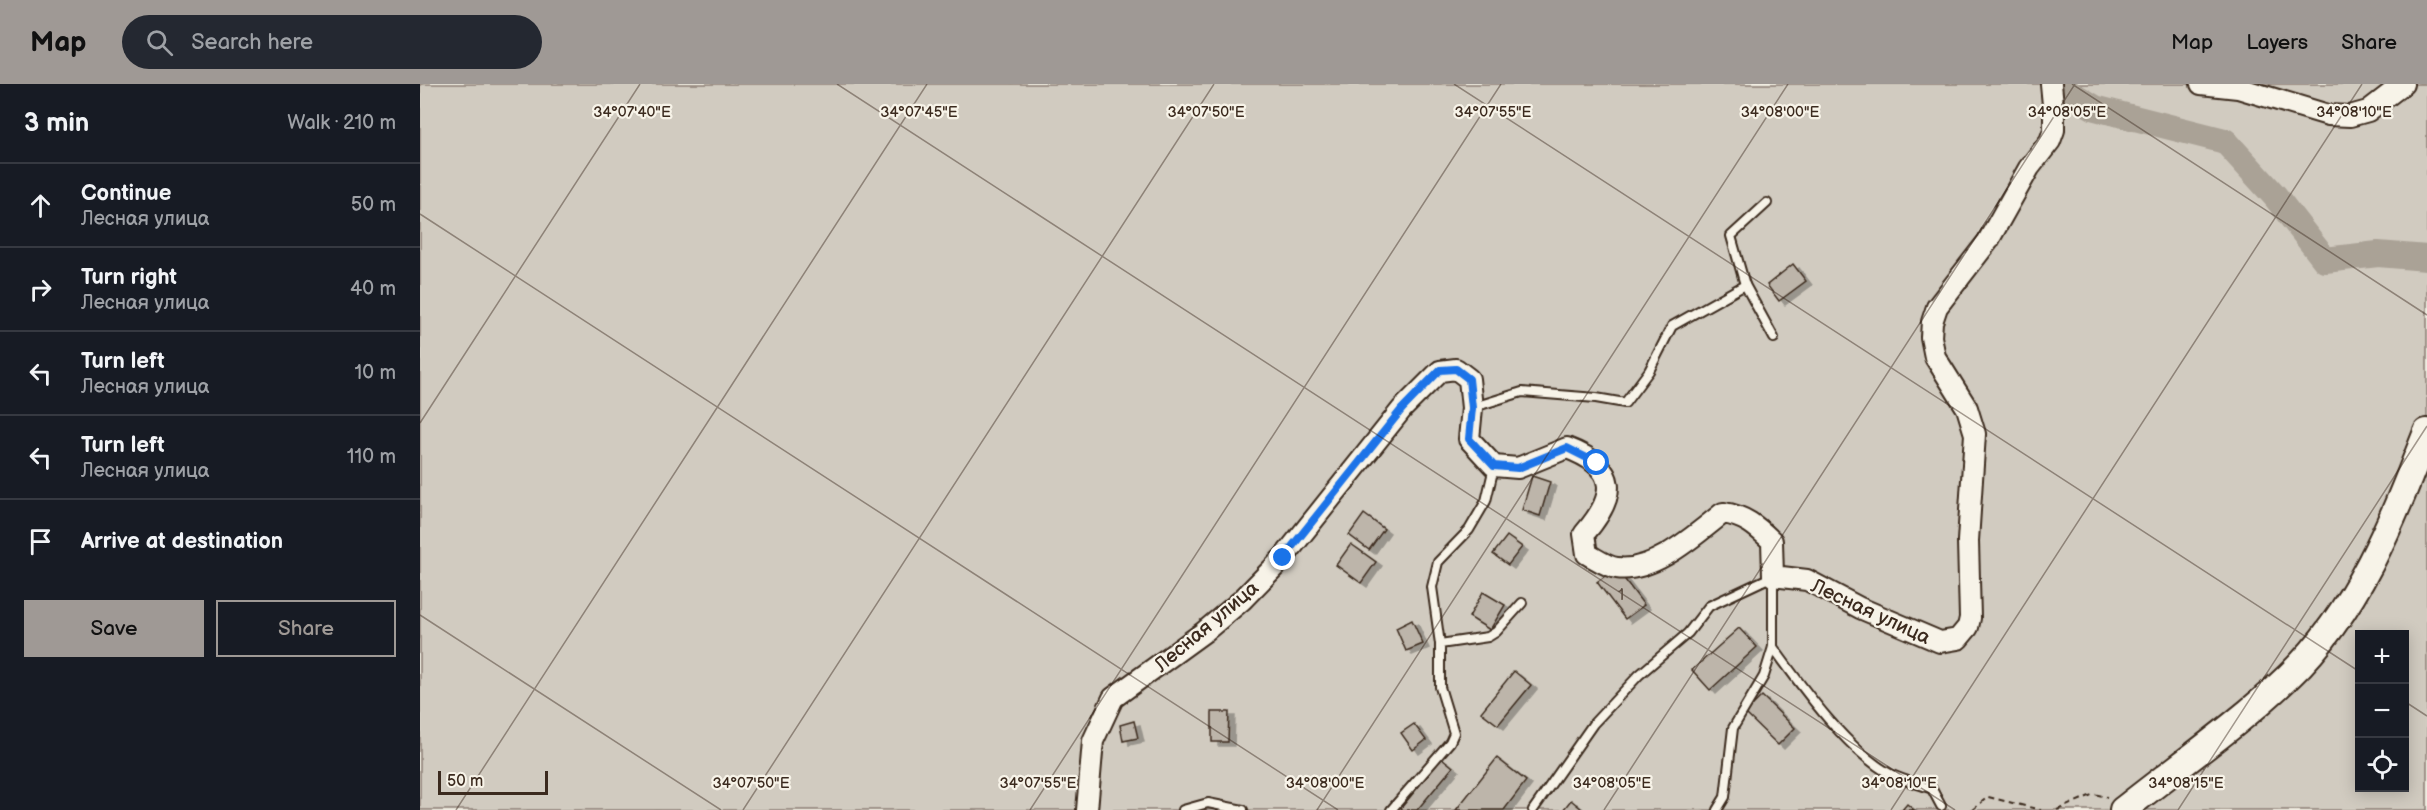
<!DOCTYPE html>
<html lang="en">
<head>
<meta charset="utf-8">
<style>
	:root { --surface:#171b24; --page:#242831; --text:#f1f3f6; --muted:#9ea1a6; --line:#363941; --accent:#9f9995 }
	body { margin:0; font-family:"Balsamiq Sans",sans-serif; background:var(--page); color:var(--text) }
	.controls { position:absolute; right:18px; bottom:18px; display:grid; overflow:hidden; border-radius:0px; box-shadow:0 3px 15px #0003 }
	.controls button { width:54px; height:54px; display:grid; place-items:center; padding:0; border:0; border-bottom:2px solid var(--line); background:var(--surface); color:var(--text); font:30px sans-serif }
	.scale { position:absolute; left:18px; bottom:15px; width:110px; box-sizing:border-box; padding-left:6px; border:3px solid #3b2a1e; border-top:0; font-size:16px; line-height:21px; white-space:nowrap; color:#3b2a1e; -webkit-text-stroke:4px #f7f3e8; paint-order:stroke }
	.stop { position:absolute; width:18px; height:18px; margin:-14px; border:4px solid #1a73e8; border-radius:50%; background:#fff }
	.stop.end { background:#1a73e8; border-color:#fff; box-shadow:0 2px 6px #0008 }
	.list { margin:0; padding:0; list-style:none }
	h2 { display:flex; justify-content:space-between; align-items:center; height:78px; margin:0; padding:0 24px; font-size:26px }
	h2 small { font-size:20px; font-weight:400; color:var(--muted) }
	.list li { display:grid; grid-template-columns:39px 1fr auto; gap:18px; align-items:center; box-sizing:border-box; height:84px; padding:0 24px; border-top:2px solid var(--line) }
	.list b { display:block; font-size:22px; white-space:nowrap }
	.list p { margin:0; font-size:20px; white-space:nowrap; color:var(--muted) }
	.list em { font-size:20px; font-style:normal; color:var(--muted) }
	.actions { display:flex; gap:12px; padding:18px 24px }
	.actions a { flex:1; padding:14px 0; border:2px solid var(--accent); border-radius:0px; text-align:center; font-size:21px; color:var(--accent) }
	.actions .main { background:var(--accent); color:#111 }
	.icon { flex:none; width:33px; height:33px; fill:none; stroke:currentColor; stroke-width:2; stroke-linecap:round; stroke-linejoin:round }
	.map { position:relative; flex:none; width:2007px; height:726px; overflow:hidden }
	header { display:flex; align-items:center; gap:36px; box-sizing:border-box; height:84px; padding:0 30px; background:var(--accent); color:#111 }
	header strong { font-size:28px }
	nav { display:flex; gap:33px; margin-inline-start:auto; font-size:21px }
	.search { width:420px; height:54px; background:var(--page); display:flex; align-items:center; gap:15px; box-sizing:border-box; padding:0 21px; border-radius:33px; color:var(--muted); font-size:22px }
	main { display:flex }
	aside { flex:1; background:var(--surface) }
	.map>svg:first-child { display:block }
</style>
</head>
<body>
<header>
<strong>Map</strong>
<div class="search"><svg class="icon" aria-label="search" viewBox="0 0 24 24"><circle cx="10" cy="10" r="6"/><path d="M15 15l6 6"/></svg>Search here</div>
<nav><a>Map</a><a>Layers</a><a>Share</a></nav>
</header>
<main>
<aside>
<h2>3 min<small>Walk · 210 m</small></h2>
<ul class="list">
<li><svg class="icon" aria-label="ahead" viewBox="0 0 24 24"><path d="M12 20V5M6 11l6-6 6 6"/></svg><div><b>Continue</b><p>Лесная улица</p></div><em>50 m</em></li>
<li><svg class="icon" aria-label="right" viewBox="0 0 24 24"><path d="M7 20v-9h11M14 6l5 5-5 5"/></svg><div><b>Turn right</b><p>Лесная улица</p></div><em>40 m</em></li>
<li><svg class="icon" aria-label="left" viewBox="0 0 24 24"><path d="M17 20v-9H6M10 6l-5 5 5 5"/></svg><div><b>Turn left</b><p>Лесная улица</p></div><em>10 m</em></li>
<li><svg class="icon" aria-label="left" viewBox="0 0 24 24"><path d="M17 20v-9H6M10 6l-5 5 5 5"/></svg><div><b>Turn left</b><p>Лесная улица</p></div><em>110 m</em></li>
<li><svg class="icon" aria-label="arrive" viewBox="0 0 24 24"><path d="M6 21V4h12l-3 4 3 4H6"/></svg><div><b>Arrive at destination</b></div></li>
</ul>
<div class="actions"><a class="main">Save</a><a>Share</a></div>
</aside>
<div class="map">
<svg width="2007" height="726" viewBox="0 0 2007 726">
	<defs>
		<filter id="shadow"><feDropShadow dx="6" dy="4" stdDeviation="0" flood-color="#0004"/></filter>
	</defs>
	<rect width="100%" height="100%" fill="#efebe0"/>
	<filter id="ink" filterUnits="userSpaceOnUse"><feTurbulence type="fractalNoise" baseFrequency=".0167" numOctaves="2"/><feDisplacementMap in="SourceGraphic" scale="12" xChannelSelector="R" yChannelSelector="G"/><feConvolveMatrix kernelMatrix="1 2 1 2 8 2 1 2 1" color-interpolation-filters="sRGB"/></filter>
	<g filter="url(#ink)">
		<path fill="#d1cbc0" stroke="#867a6f" stroke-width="1.5" fill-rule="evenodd" d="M0 0H2007V726H0ZM1940 550H1984V704H1940Z"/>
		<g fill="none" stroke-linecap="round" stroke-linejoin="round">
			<polyline stroke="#aaa296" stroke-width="26" points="1643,5 1675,24 1805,57 1855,112 1905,176 1958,170 2007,174"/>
		</g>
		<g fill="#bdb5aa" stroke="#3b2a1e" stroke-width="1.5" filter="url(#shadow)">
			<polygon points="1373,180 1386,197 1359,217 1347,201"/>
			<polygon points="1112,392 1130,398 1120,432 1102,426"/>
			<polygon points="944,430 964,445 949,466 929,451"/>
			<polygon points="1087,452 1102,463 1088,481 1073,470"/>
			<polygon points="931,460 956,478 941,499 916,481"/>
			<polygon points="1196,484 1224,521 1205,535 1177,498"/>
			<polygon points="1063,508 1085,521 1070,546 1049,533"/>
			<polygon points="992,536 1003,560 986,567 976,544"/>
			<polygon points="1319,544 1337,563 1290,606 1272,586"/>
			<polygon points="1094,587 1111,601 1078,641 1061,628"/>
			<polygon points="1342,612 1375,644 1358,661 1325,629"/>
			<polygon points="792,628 809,628 808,658 792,658"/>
			<polygon points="714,637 718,654 703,657 700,641"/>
			<polygon points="994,640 1006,656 993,666 981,649"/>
			<polygon points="1022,674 1033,683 997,726 983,726 981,724"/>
			<polygon points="1077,674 1106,697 1084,726 1036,726"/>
			<polygon points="1151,716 1163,726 1143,726"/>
			<polygon points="1487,720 1494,726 1482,726"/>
		</g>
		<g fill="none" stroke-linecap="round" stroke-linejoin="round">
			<defs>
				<g id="service">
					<polyline points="1325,201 1311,152 1347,119"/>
					<polyline points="1054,323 1102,308 1176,314 1205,319 1229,287 1252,242 1325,201 1354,254"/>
					<polyline points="1020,560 1012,503 1018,478 1049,446 1066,417 1074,383"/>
					<path d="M1353 563C1381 602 1429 669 1472 691 1485 697 1499 700 1512 705L1521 722"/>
					<polyline points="763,726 788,719 823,726"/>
					<polyline points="971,726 1030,658 1034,649 1020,603 1020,560 1068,553 1076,548 1102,519"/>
					<polyline points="1113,726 1173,640 1219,591 1268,549 1289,522 1353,492 1353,563 1344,592 1313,644 1305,713 1297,726"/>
				</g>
				<g id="tertiary">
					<polyline points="1781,0 1818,4 1908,31 1930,32 1948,27 1983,0"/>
					<path d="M667 726 673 657 693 614 784 548 822 516 863 474 982 325 1020 287 1036 285 1049 295 1052 324 1049 355 1074 382 1098 384 1147 364C1200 384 1197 412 1164 450L1167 470C1175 474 1187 483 1197 484 1234 489 1276 450 1303 429 1325 432 1336 442 1352 457L1353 492 1387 496 1440 524 1520 558 1538 555 1548 543 1550 534 1548 457 1555 350 1547 324 1515 273 1511 253 1512 238 1517 223 1568 157 1609 84 1630 57 1634 46V31L1631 0"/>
				</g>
				<path id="trunk" d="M1703 726C1758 682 1818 641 1869 592 1938 526 1973 435 2007 348"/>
			</defs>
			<use href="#service" stroke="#3b2a1e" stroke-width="12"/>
			<use href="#tertiary" stroke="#3b2a1e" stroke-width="24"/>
			<use href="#trunk" stroke="#3b2a1e" stroke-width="30"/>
			<g stroke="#3b2a1e" stroke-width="2" stroke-dasharray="6 4.5" stroke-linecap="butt">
				<polyline points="1552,726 1568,713 1621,726"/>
				<polyline points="1637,726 1674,710 1687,713"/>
			</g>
			<use href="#service" stroke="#f7f3e8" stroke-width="8"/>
			<use href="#tertiary" stroke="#f7f3e8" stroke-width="20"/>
			<use href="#trunk" stroke="#f7f3e8" stroke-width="26"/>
		</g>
	</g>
	<g fill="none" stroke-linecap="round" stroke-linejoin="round" filter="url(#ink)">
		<polyline stroke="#1a73e8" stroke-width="8" points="863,474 982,325 1020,286 1036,285 1049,295 1052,324 1049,355 1074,382 1098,384 1147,364 1177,379"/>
	</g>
	<path fill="none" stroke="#3b2a1e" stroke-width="1.5" stroke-opacity="0.45" d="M417 0 1535 726M1034 0 1940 588M1652 0 2007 231M0 130 918 726M0 339 220 0M0 531 301 726M1984 617 2007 632M36 726 507 0M323 726 794 0M610 726 1081 0M897 726 1368 0M1184 726 1655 0M1471 726 1942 0M1758 726 2007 342"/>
	<g text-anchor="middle" stroke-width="4.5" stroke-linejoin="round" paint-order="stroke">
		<g font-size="16" fill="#5c4d41">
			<text x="1201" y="516">1</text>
		</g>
		<g font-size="20" fill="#3b2a1e" stroke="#f7f3e8">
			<text transform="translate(1451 527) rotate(25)" y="7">Лесная улица</text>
			<text transform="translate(786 542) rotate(-40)" y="7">Лесная улица</text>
		</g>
	</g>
	<g font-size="15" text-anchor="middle" fill="#3b2a1e" stroke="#f7f3e8" stroke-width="4.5" stroke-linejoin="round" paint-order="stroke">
		<text x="212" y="33">34°07'40"E</text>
		<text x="499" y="33">34°07'45"E</text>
		<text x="786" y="33">34°07'50"E</text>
		<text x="1073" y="33">34°07'55"E</text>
		<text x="1360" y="33">34°08'00"E</text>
		<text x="1647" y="33">34°08'05"E</text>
		<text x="1934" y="33">34°08'10"E</text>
		<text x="331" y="704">34°07'50"E</text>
		<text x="618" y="704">34°07'55"E</text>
		<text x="905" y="704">34°08'00"E</text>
		<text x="1192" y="704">34°08'05"E</text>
		<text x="1479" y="704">34°08'10"E</text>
		<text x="1766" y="704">34°08'15"E</text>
	</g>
</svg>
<div class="controls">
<button>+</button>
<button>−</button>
<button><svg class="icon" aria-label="locate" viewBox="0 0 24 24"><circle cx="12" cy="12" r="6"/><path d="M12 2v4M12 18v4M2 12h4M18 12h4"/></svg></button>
</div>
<div class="scale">50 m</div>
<div class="stop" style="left:1177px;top:379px"></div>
<div class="stop end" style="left:863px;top:474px"></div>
</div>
</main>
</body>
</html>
